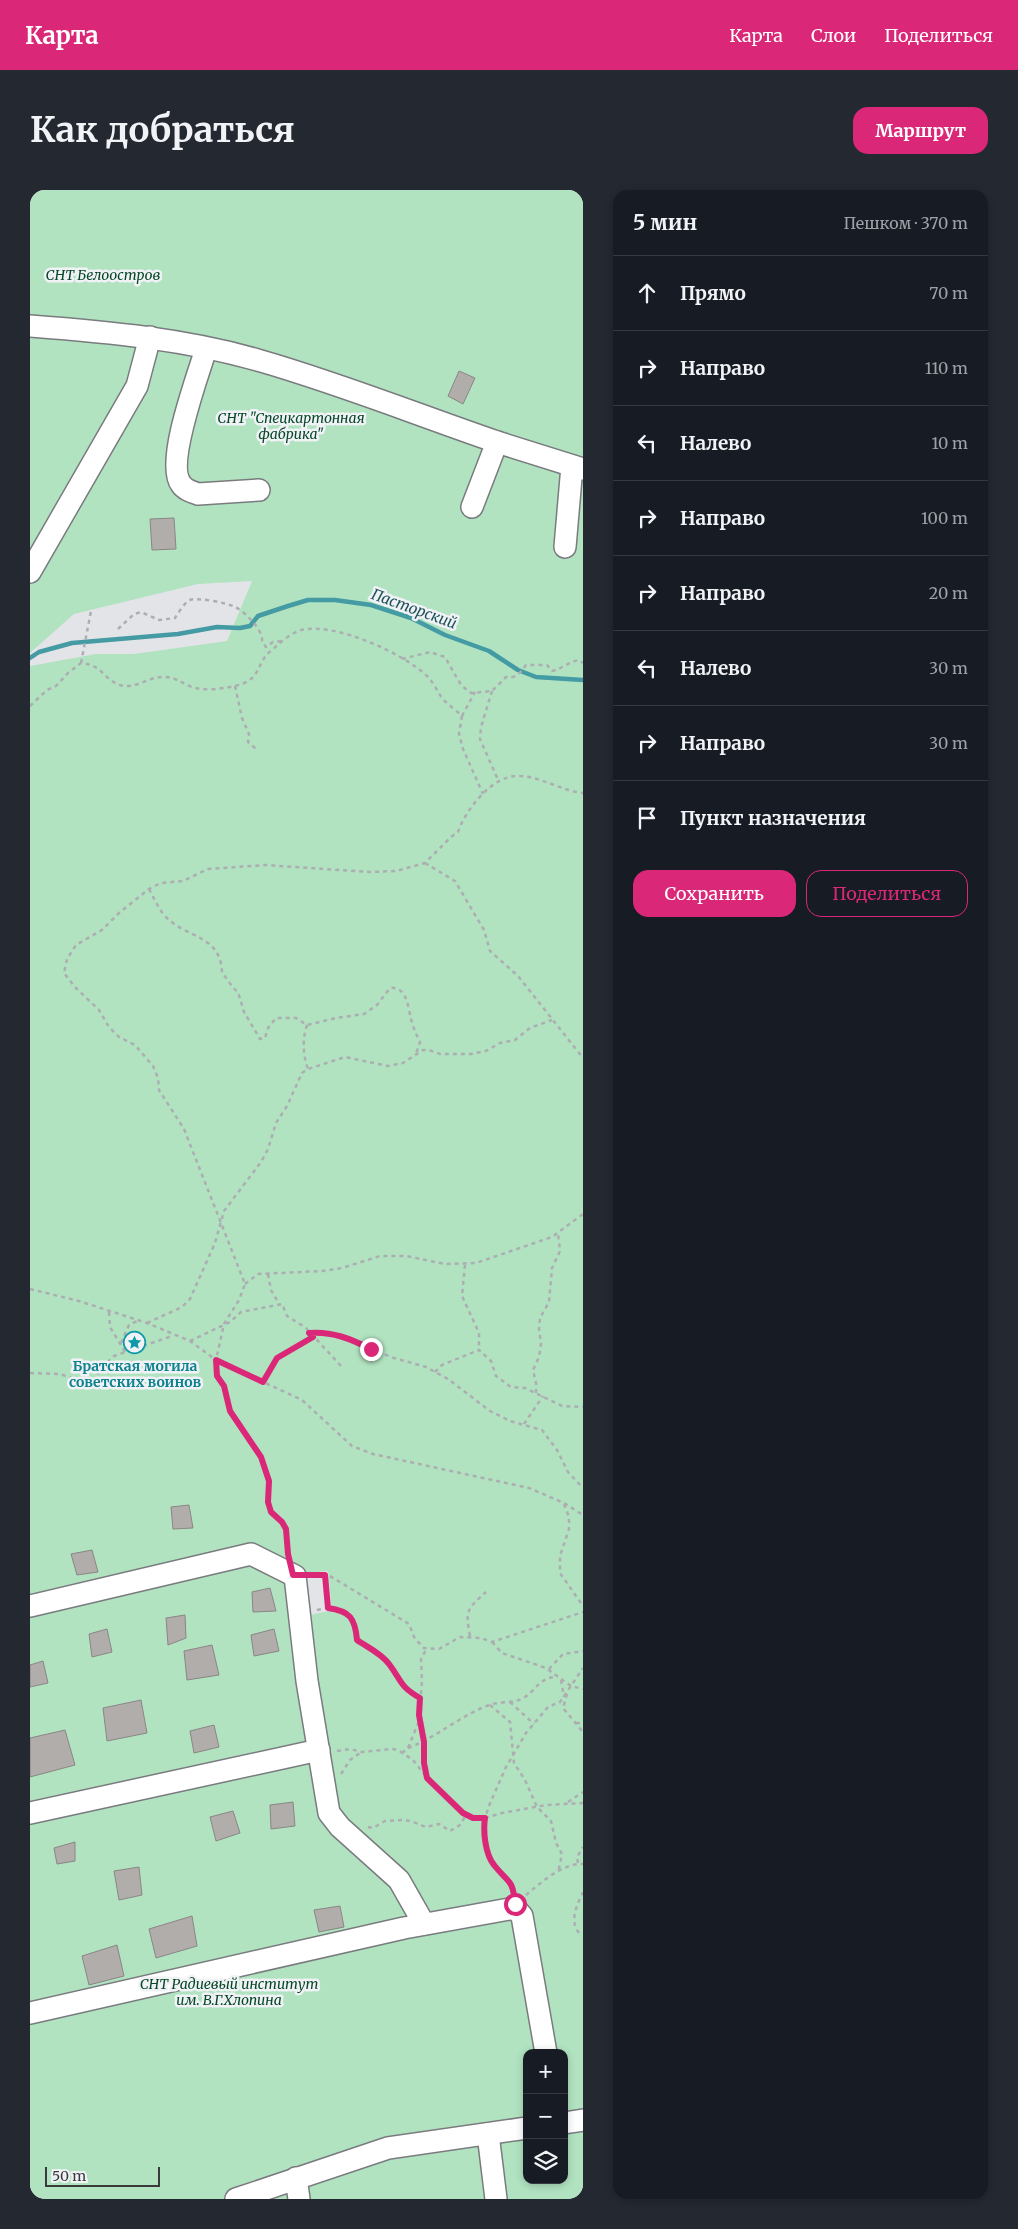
<!DOCTYPE html>
<html lang="ru">
<head>
<meta charset="utf-8">
<style>
	:root { --surface:#171b24; --page:#242831; --text:#f1f3f6; --muted:#9ea1a6; --line:#363941; --accent:#db2777 }
	body { margin:0; font-family:Merriweather,serif; background:var(--page); color:var(--text) }
	.controls { position:absolute; right:15px; bottom:15px; display:grid; overflow:hidden; border-radius:10px; box-shadow:0 2px 8px #0003 }
	.controls button { width:45px; height:45px; display:grid; place-items:center; padding:0; border:0; border-bottom:1px solid var(--line); background:var(--surface); color:var(--text); font:25px sans-serif }
	.scale { position:absolute; left:15px; bottom:12px; width:115px; box-sizing:border-box; padding-left:5px; border:2px solid #3a3a3c; border-top:0; font-size:14px; line-height:18px; white-space:nowrap; color:#3a3a3c; -webkit-text-stroke:4px #f0f2f6; paint-order:stroke }
	.stop { position:absolute; width:15px; height:15px; margin:-11px; border:4px solid #db2777; border-radius:50%; background:#fff }
	.stop.end { background:#db2777; border-color:#fff; box-shadow:0 1px 5px #0008 }
	.list { margin:0; padding:0; list-style:none }
	h2 { display:flex; justify-content:space-between; align-items:center; height:65px; margin:0; padding:0 20px; font-size:21px }
	h2 small { font-size:16px; font-weight:400; color:var(--muted) }
	.list li { display:grid; grid-template-columns:32px 1fr auto; gap:15px; align-items:center; box-sizing:border-box; height:75px; padding:0 20px; border-top:1px solid var(--line) }
	.list b { display:block; font-size:19px; white-space:nowrap }
	.list em { font-size:16px; font-style:normal; color:var(--muted) }
	.actions { display:flex; gap:10px; padding:15px 20px }
	.actions a { flex:1; padding:11px 0; border:1px solid var(--accent); border-radius:15px; text-align:center; font-size:18px; color:var(--accent) }
	.actions .main { background:var(--accent); color:#fff }
	.icon { flex:none; width:28px; height:28px; fill:none; stroke:currentColor; stroke-width:2; stroke-linecap:round; stroke-linejoin:round }
	.map { position:relative; flex:none; width:553px; height:2009px; overflow:hidden; border-radius:15px }
	header { display:flex; align-items:center; gap:30px; box-sizing:border-box; height:70px; padding:0 25px; background:var(--accent); color:#fff }
	header strong { font-size:24px }
	nav { display:flex; gap:28px; margin-inline-start:auto; font-size:18px }
	.intro { display:flex; align-items:center; justify-content:space-between; box-sizing:border-box; height:120px; padding:0 30px }
	h1 { margin:0; font-size:35px }
	.button { padding:12px 22px; border-radius:15px; background:var(--accent); color:#fff; font-size:18px; font-weight:700 }
	main { display:flex; gap:30px; padding:0 30px }
	aside { flex:1; background:var(--surface); border-radius:15px; box-shadow:0 2px 8px #0003 }
	.map>svg:first-child { display:block }
</style>
</head>
<body>
<header>
<strong>Карта</strong>
<nav><a>Карта</a><a>Слои</a><a>Поделиться</a></nav>
</header>
<div class="intro"><h1>Как добраться</h1><a class="button">Маршрут</a></div>
<main>
<div class="map">
<svg width="553" height="2009" viewBox="0 0 553 2009">
	<rect width="100%" height="100%" fill="#e3e4e8"/>
	<path fill="#b1e3c1" fill-rule="evenodd" d="M0 0H553V2009H0V476L66 464H104L197 451 222 391 168 394 44 424 0 463ZM298 1381 302 1420 272 1427 264 1384ZM497 1863H534V1990H497Z"/>
	<g fill="none" stroke-linecap="round" stroke-linejoin="round">
		<polyline stroke="#449ba3" stroke-width="4.5" points="0,468 9,462 42,453 148,444 187,437 210,438 220,436 228,426 258,416 278,410 305,410 341,415 381,428 415,445 459,461 488,480 506,487 553,490"/>
	</g>
	<g fill="#b1adab" stroke="#8a8685">
		<polygon points="429,181 445,188 433,214 418,206"/>
		<polygon points="144,328 146,359 122,360 120,329"/>
		<polygon points="159,1315 163,1338 143,1339 141,1317"/>
		<polygon points="62,1360 68,1382 47,1385 41,1364"/>
		<polygon points="240,1398 246,1421 223,1422 222,1402"/>
		<polygon points="155,1425 156,1448 138,1455 136,1428"/>
		<polygon points="77,1439 82,1462 62,1467 59,1444"/>
		<polygon points="244,1439 249,1461 224,1466 221,1445"/>
		<polygon points="182,1455 189,1485 157,1490 154,1461"/>
		<polygon points="13,1471 18,1493 0,1497 0,1475"/>
		<polygon points="111,1510 117,1543 77,1551 73,1518"/>
		<polygon points="184,1535 189,1557 164,1563 160,1541"/>
		<polygon points="35,1540 45,1575 0,1587 0,1548"/>
		<polygon points="263,1612 265,1636 241,1639 240,1615"/>
		<polygon points="203,1621 210,1643 186,1651 180,1627"/>
		<polygon points="45,1652 45,1671 27,1674 24,1658"/>
		<polygon points="109,1677 112,1705 89,1710 84,1681"/>
		<polygon points="310,1716 314,1737 289,1742 284,1720"/>
		<polygon points="162,1726 167,1756 126,1768 119,1739"/>
		<polygon points="87,1755 94,1786 59,1795 52,1766"/>
	</g>
	<g fill="none" stroke-linecap="round" stroke-linejoin="round">
		<defs>
			<g id="minor">
				<path d="M0 136C78 142 156 149 231 171 311 194 388 225 467 252 495 261 524 270 553 279"/>
				<path d="M176 159C168 185 135 273 151 294 155 300 162 302 168 304L229 300"/>
				<polyline points="442,317 467,252"/>
				<polyline points="535,357 542,276"/>
				<polyline points="0,382 107,196 120,147"/>
				<polyline points="0,1416 221,1364 265,1386 277,1491 299,1623 310,1637 369,1690 394,1734"/>
				<polyline points="0,1623 289,1560"/>
				<polyline points="0,1823 374,1738 485,1718 492,1726 516,1863"/>
				<polyline points="534,1933 553,1930"/>
				<polyline points="458,1944 466,2009"/>
				<polyline points="266,1988 269,2009"/>
				<polyline points="206,2009 358,1958 497,1938"/>
			</g>
		</defs>
		<use href="#minor" stroke="#7a7b7f" stroke-width="24"/>
		<g stroke="#adaeb1" stroke-width="2.5" stroke-dasharray="4 4" stroke-linecap="butt">
			<path d="M88 439 104 424 111 422 129 430 145 428C149 422 154 413 160 410 167 407 196 413 203 416 213 419 234 441 232 451L236 457 243 452 252 451"/>
			<path d="M372 469 400 462 415 467 431 495 441 503 462 501 476 487C486 489 491 482 496 475H517L522 481C532 479 538 472 549 470L553 473"/>
			<polyline points="51,473 61,421"/>
			<polyline points="205,496 212,528 219,544 218,552 226,559"/>
			<polyline points="462,501 451,537 450,549 469,592"/>
			<path d="M0 516 17 500 26 496 38 483 51 473C73 475 73 489 90 495 105 500 119 486 134 487 145 487 152 493 162 497 173 501 188 499 200 497 235 491 223 474 243 459 251 452 261 443 271 440 305 432 373 463 397 486 404 493 407 501 412 508 418 515 426 520 432 526L429 544 433 559 453 604"/>
			<polyline points="432,526 445,502"/>
			<polyline points="395,673 425,691 454,740 460,761 488,786 553,868"/>
			<path d="M119 699C124 708 128 718 135 726 156 749 191 744 192 783 198 789 201 797 208 802L214 822 230 849 235 848 238 838 246 828H266L277 835 306 828 334 824 347 815 360 798C377 796 378 817 381 829 383 837 386 844 390 852L386 864"/>
			<path d="M277 835C272 850 273 865 278 879"/>
			<polyline points="435,1075 432,1106 449,1143 449,1160"/>
			<polyline points="238,1084 241,1100 249,1114"/>
			<polyline points="215,1094 228,1084 293,1081 312,1078 350,1066 376,1066 415,1074 446,1073 522,1047 553,1024"/>
			<polyline points="0,1099 49,1111 117,1133 160,1151 186,1170 272,1210 322,1256 343,1264 499,1298 534,1313 553,1325"/>
			<polyline points="79,1122 80,1137 95,1162"/>
			<polyline points="117,1133 152,1117 160,1109 185,1053 194,1021 231,972 238,959 246,933 257,916 272,883 278,879 315,867 358,876 373,873 393,860 399,860 410,864 441,864 456,861 470,853 485,850 500,838 522,830"/>
			<polyline points="279,1143 295,1142 304,1144 364,1168 396,1177 418,1189 460,1221 480,1231 512,1240 527,1260 538,1282 553,1298"/>
			<polyline points="160,1151 200,1132 211,1122 252,1114 257,1126 276,1138 312,1177"/>
			<polyline points="91,1153 99,1135 107,1131"/>
			<polyline points="405,1182 412,1175 449,1160 461,1171 466,1186 481,1197 495,1198 532,1216 553,1217"/>
			<polyline points="0,1183 30,1184 53,1192 60,1191 65,1189 71,1178 84,1166 142,1146"/>
			<polyline points="234,1191 247,1167 283,1147"/>
			<polyline points="506,1203 506,1193 503,1180 509,1167 511,1154 509,1139 510,1128 519,1112 522,1078 530,1061 528,1044"/>
			<polyline points="494,1234 513,1206"/>
			<polyline points="534,1314 539,1327 539,1339 530,1366 530,1383 553,1416"/>
			<path d="M258 1361 256 1339 252 1332 241 1322 238 1312 239 1291 231 1267 200 1221 194 1196 187 1186 186 1170 194 1134 209 1110 215 1094 154 939 129 900 128 888 123 876 105 855 89 847 79 837 69 820 45 797 34 783 37 769 46 755 72 740 89 723 119 699 131 693 153 691 178 679 236 675 339 682 366 681 395 673 421 647 428 642C436 619 463 584 490 586 512 587 532 601 553 603"/>
			<polyline points="284,1385 300,1386 379,1434 385,1449 394,1458 409,1459 430,1447 451,1448 462,1452 553,1422"/>
			<path d="M298 1418C320 1421 325 1428 327 1450 337 1457 351 1463 359 1474 373 1492 367 1495 390 1508"/>
			<polyline points="287,1420 298,1418 295,1385"/>
			<path d="M440 1446C435 1420 437 1419 456 1402"/>
			<polyline points="462,1452 472,1463 516,1478 541,1496 553,1499"/>
			<polyline points="519,1479 533,1464 553,1461"/>
			<polyline points="531,1490 534,1507"/>
			<polyline points="537,1504 533,1518 553,1542"/>
			<polyline points="480,1512 504,1534"/>
			<polyline points="460,1515 480,1532 484,1573 495,1590 507,1617 521,1631 526,1653 532,1664 528,1683"/>
			<polyline points="390,1530 397,1587"/>
			<polyline points="546,1533 553,1533"/>
			<path d="M378 1558C407 1547 430 1526 459 1515 470 1511 483 1514 493 1508 508 1500 506 1489 528 1486"/>
			<polyline points="307,1561 320,1559 332,1562 362,1559 368,1560 383,1570 399,1590 433,1623 443,1628 455,1628 472,1623 516,1615 553,1613"/>
			<polyline points="372,1563 378,1558 389,1531 392,1491 391,1469 397,1458"/>
			<polyline points="311,1584 320,1570 330,1563"/>
			<polyline points="538,1612 553,1602"/>
			<polyline points="338,1637 343,1638 355,1631 372,1630 381,1631 396,1637 409,1634 420,1641 430,1635 436,1625"/>
			<polyline points="548,1673 547,1667 553,1657"/>
			<polyline points="484,1702 482,1693 462,1673 456,1652 455,1630 458,1618 476,1577 496,1543 518,1517 530,1512 553,1478"/>
			<path d="M496 1705C509 1694 534 1672 553 1674"/>
			<path d="M549 1743C539 1731 547 1715 553 1702"/>
		</g>
		<use href="#minor" stroke="#fff" stroke-width="21"/>
	</g>
	<g fill="none" stroke-linecap="round" stroke-linejoin="round">
		<path stroke="#db2777" stroke-width="6" d="M341 1159C321 1149 302 1141 279 1143L283 1147 247 1168 233 1192 186 1170 187 1186 194 1196 200 1221 231 1267 239 1291 238 1312 241 1322 252 1332 256 1339 258 1364 263 1385H295L298 1418C320 1421 325 1428 327 1450 337 1457 351 1463 359 1474 372 1491 369 1496 390 1508L389 1525 394 1552V1573L397 1588 433 1623 443 1628H455C453 1641 455 1664 464 1675 478 1693 483 1688 485 1714"/>
	</g>
	<defs>
		<symbol id="sight-ring" viewBox="-11 -11 22 22"><circle r="9.5" fill="#f0f2f6" stroke="#0f9aa8" stroke-width="1.5"/><path d="M0-6L1.8-2.2L6-1.7L2.9 1.2L3.7 5.4L0 3.3L-3.7 5.4L-2.9 1.2L-6-1.7L-1.8-2.2Z" fill="#0f9aa8"/></symbol>
	</defs>
	<g fill-rule="evenodd">
		<use href="#sight-ring" x="92" y="1140" width="25" height="25"/>
	</g>
	<g text-anchor="middle" stroke-width="5" stroke-linejoin="round" paint-order="stroke">
		<g font-size="14" font-style="italic" fill="#064727" stroke="#f0f2f6">
			<text x="73" y="90">СНТ Белоостров</text>
			<text x="261" y="233">СНТ "Спецкартонная<tspan x="261" dy="16">фабрика"</tspan></text>
			<text x="199" y="1799">СНТ Радиевый институт<tspan x="199" dy="16">им. В.Г.Хлопина</tspan></text>
		</g>
		<g font-size="14" font-weight="bold" fill="#0d838f" stroke="#f0f2f6">
			<text x="105" y="1181">Братская могила<tspan x="105" dy="16">советских воинов</tspan></text>
		</g>
		<g font-size="15" font-style="italic" fill="#1e5357" stroke="#f0f2f6">
			<text transform="translate(384 419) rotate(20)" y="5">Пасторский</text>
		</g>
	</g>
</svg>
<div class="controls">
<button>+</button>
<button>−</button>
<button><svg class="icon" aria-label="layers" viewBox="0 0 24 24"><path d="M12 4l9 5-9 5-9-5zM3 14l9 5 9-5"/></svg></button>
</div>
<div class="scale">50 m</div>
<div class="stop" style="left:485px;top:1714px"></div>
<div class="stop end" style="left:341px;top:1159px"></div>
</div>
<aside>
<h2>5 мин<small>Пешком · 370 m</small></h2>
<ul class="list">
<li><svg class="icon" aria-label="ahead" viewBox="0 0 24 24"><path d="M12 20V5M6 11l6-6 6 6"/></svg><div><b>Прямо</b></div><em>70 m</em></li>
<li><svg class="icon" aria-label="right" viewBox="0 0 24 24"><path d="M7 20v-9h11M14 6l5 5-5 5"/></svg><div><b>Направо</b></div><em>110 m</em></li>
<li><svg class="icon" aria-label="left" viewBox="0 0 24 24"><path d="M17 20v-9H6M10 6l-5 5 5 5"/></svg><div><b>Налево</b></div><em>10 m</em></li>
<li><svg class="icon" aria-label="right" viewBox="0 0 24 24"><path d="M7 20v-9h11M14 6l5 5-5 5"/></svg><div><b>Направо</b></div><em>100 m</em></li>
<li><svg class="icon" aria-label="right" viewBox="0 0 24 24"><path d="M7 20v-9h11M14 6l5 5-5 5"/></svg><div><b>Направо</b></div><em>20 m</em></li>
<li><svg class="icon" aria-label="left" viewBox="0 0 24 24"><path d="M17 20v-9H6M10 6l-5 5 5 5"/></svg><div><b>Налево</b></div><em>30 m</em></li>
<li><svg class="icon" aria-label="right" viewBox="0 0 24 24"><path d="M7 20v-9h11M14 6l5 5-5 5"/></svg><div><b>Направо</b></div><em>30 m</em></li>
<li><svg class="icon" aria-label="arrive" viewBox="0 0 24 24"><path d="M6 21V4h12l-3 4 3 4H6"/></svg><div><b>Пункт назначения</b></div></li>
</ul>
<div class="actions"><a class="main">Сохранить</a><a>Поделиться</a></div>
</aside>
</main>
</body>
</html>
